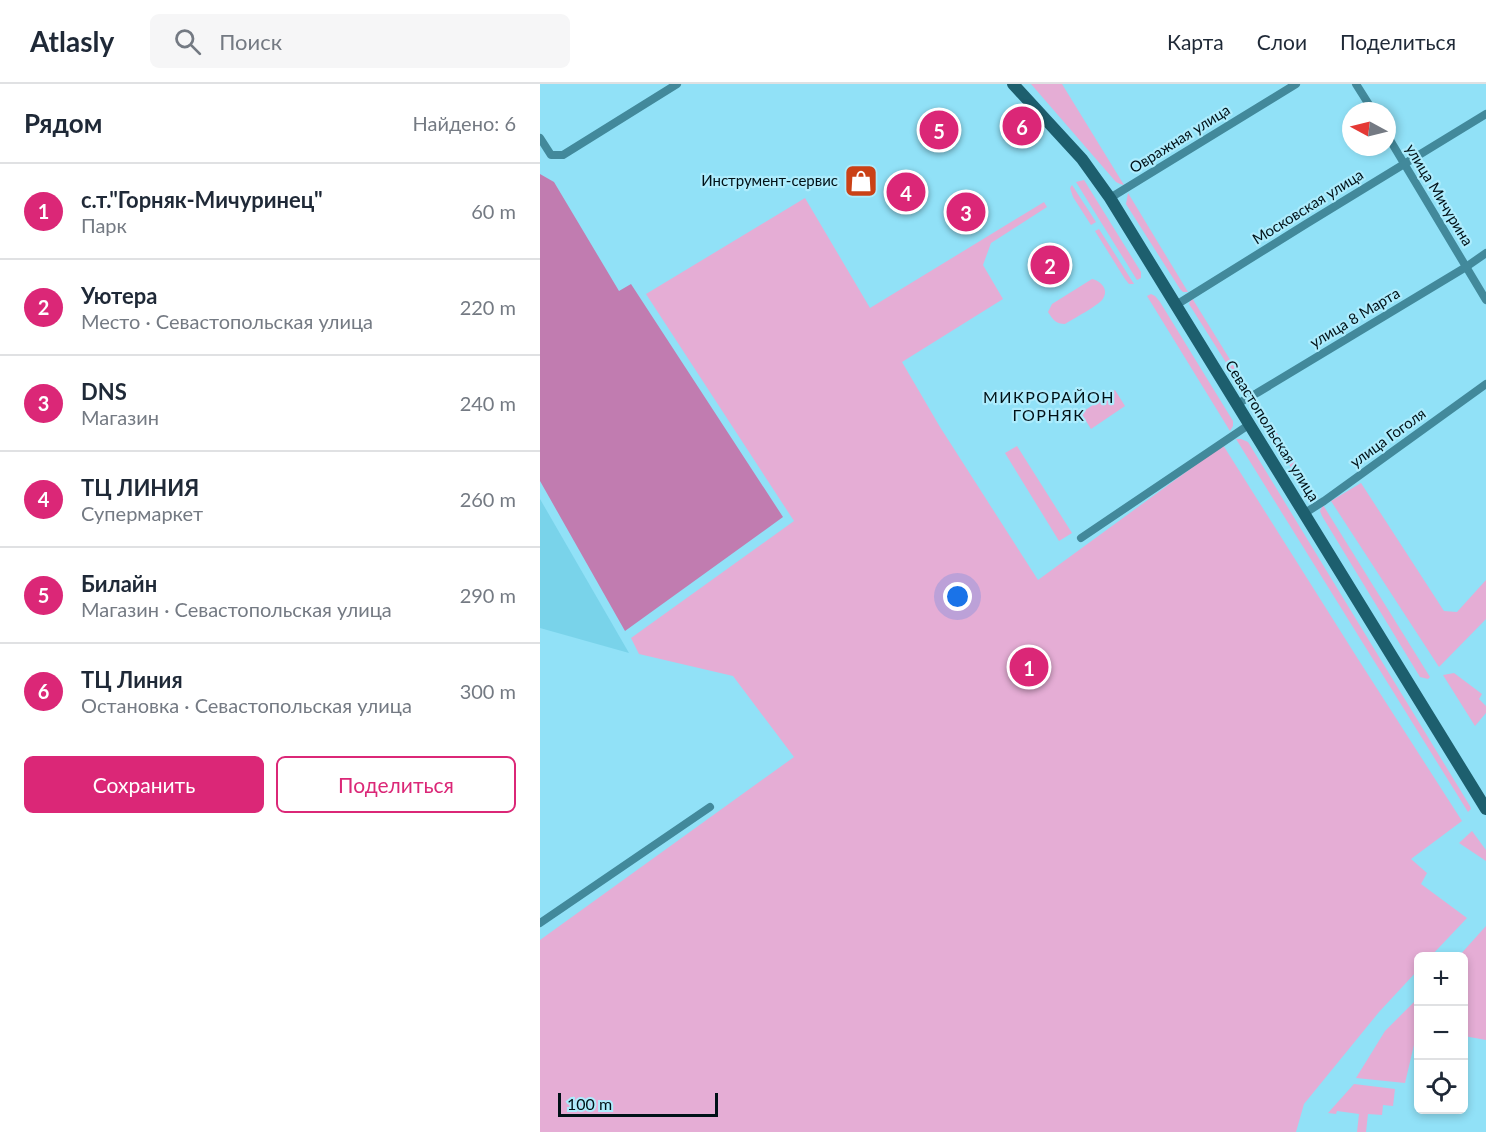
<!DOCTYPE html>
<html lang="ru">
<head>
<meta charset="utf-8">
<style>
	:root { --surface:#fff; --page:#f6f6f7; --text:#1f2937; --muted:#747a83; --line:#e0e1e3; --accent:#db2777 }
	body { margin:0; font-family:Lato,sans-serif; background:var(--page); color:var(--text) }
	.controls { position:absolute; right:18px; bottom:18px; display:grid; overflow:hidden; border-radius:9px; box-shadow:0 3px 9px #0003 }
	.controls button { width:54px; height:54px; display:grid; place-items:center; padding:0; border:0; border-bottom:2px solid var(--line); background:var(--surface); color:var(--text); font:30px sans-serif }
	.compass { position:absolute; left:802px; top:18px; width:54px; height:54px; border-radius:50%; background:var(--surface); box-shadow:0 3px 9px #0003; rotate:277deg }
	.scale { position:absolute; left:18px; bottom:15px; width:160px; box-sizing:border-box; padding-left:6px; border:3px solid #001117; border-top:0; font-size:16px; line-height:21px; white-space:nowrap; color:#001117; -webkit-text-stroke:4px #adecfd; paint-order:stroke }
	.you { position:absolute; left:418px; top:513px; width:21px; height:21px; margin:-15px; border:4px solid #fff; border-radius:50%; background:#1a73e8; box-shadow:0 0 0 9px #1a73e833 }
	.badge { display:grid; place-items:center; width:39px; height:39px; border-radius:50%; background:var(--accent); color:#fff; font-size:20px; font-weight:700 }
	.pin { position:absolute; translate:-50% -50%; border:3px solid #fff; box-shadow:0 2px 6px #0006 }
	.list { margin:0; padding:0; list-style:none }
	h2 { display:flex; justify-content:space-between; align-items:center; height:78px; margin:0; padding:0 24px; font-size:26px }
	h2 small { font-size:20px; font-weight:400; color:var(--muted) }
	.list li { display:grid; grid-template-columns:39px 1fr auto; gap:18px; align-items:center; box-sizing:border-box; height:96px; padding:0 24px; border-top:2px solid var(--line) }
	.list b { display:block; font-size:22px; white-space:nowrap }
	.list p { margin:0; font-size:20px; white-space:nowrap; color:var(--muted) }
	.list em { font-size:20px; font-style:normal; color:var(--muted) }
	.actions { display:flex; gap:12px; padding:18px 24px }
	.actions a { flex:1; padding:14px 0; border:2px solid var(--accent); border-radius:9px; text-align:center; font-size:21px; color:var(--accent) }
	.actions .main { background:var(--accent); color:#fff }
	.icon { flex:none; width:33px; height:33px; fill:none; stroke:currentColor; stroke-width:2; stroke-linecap:round; stroke-linejoin:round }
	.map { position:relative; flex:none; width:946px; height:1048px; overflow:hidden }
	header { display:flex; align-items:center; gap:36px; box-sizing:border-box; height:84px; padding:0 30px; background:var(--surface); border-bottom:2px solid var(--line) }
	header strong { font-size:28px }
	nav { display:flex; gap:33px; margin-inline-start:auto; font-size:21px }
	.search { width:420px; height:54px; background:var(--page); display:flex; align-items:center; gap:15px; box-sizing:border-box; padding:0 21px; border-radius:9px; color:var(--muted); font-size:22px }
	main { display:flex }
	aside { flex:1; background:var(--surface) }
	.map>svg:first-child { display:block }
</style>
</head>
<body>
<header>
<strong>Atlasly</strong>
<div class="search"><svg class="icon" aria-label="search" viewBox="0 0 24 24"><circle cx="10" cy="10" r="6"/><path d="M15 15l6 6"/></svg>Поиск</div>
<nav><a>Карта</a><a>Слои</a><a>Поделиться</a></nav>
</header>
<main>
<aside>
<h2>Рядом<small>Найдено: 6</small></h2>
<ul class="list">
<li><span class="badge">1</span><div><b>с.т.&quot;Горняк-Мичуринец&quot;</b><p>Парк</p></div><em>60 m</em></li>
<li><span class="badge">2</span><div><b>Уютера</b><p>Место · Севастопольская улица</p></div><em>220 m</em></li>
<li><span class="badge">3</span><div><b>DNS</b><p>Магазин</p></div><em>240 m</em></li>
<li><span class="badge">4</span><div><b>ТЦ ЛИНИЯ</b><p>Супермаркет</p></div><em>260 m</em></li>
<li><span class="badge">5</span><div><b>Билайн</b><p>Магазин · Севастопольская улица</p></div><em>290 m</em></li>
<li><span class="badge">6</span><div><b>ТЦ Линия</b><p>Остановка · Севастопольская улица</p></div><em>300 m</em></li>
</ul>
<div class="actions"><a class="main">Сохранить</a><a>Поделиться</a></div>
</aside>
<div class="map">
<svg width="946" height="1048" viewBox="0 0 946 1048">
	<rect width="100%" height="100%" fill="#91e1f7"/>
	<polygon fill="#79d3ea" points="0,415 89,569 0,544"/>
	<g fill="#e5add5">
		<polygon points="491,0 522,0 584,101 580,100 576,98"/>
		<polygon points="544,96 601,188 601,194 597,196 536,98"/>
		<polygon points="532,101 556,138 551,141 533,113 530,104"/>
		<polygon points="588,109 648,208 643,208 640,205 586,120"/>
		<polygon points="265,114 330,224 504,118 507,123 451,159 443,181 463,215 362,278 400,343 498,496 683,361 818,575 922,737 871,775 887,789 881,800 927,834 891,872 878,872 878,886 839,928 764,1020 756,1048 0,1048 0,856 254,673 193,592 99,570 91,554 254,437 106,210"/>
		<polygon points="559,145 594,200 589,200 585,195 555,147"/>
		<path d="M552 195C561 197 570 206 562 216 557 222 533 235 525 240 516 240 513 236 508 228L512 220Z"/>
		<polygon points="611,210 615,212 620,218 693,337 693,342 690,347 607,212"/>
		<polygon points="652,214 710,308 707,309 704,307 649,220"/>
		<polygon points="575,306 585,322 551,345 541,329"/>
		<polygon points="715,315 779,415 769,411 766,407 714,326 712,321"/>
		<polygon points="696,355 701,355 708,358 930,722 931,725 928,728"/>
		<polygon points="477,362 532,449 519,457 465,369"/>
		<polygon points="821,399 904,527 917,528 946,496 946,535 899,583 791,417"/>
		<polygon points="783,421 890,593 888,595 880,593 782,432 780,427"/>
		<polygon points="914,589 942,610 939,615 946,622 946,629 935,642 903,591"/>
		<polygon points="932,747 946,766 946,777 919,759"/>
		<polygon points="946,842 946,956 924,952 924,872 919,872"/>
		<polygon points="878,914 878,944 865,999 816,994 845,947"/>
		<polygon points="814,1000 855,1005 853,1022 843,1021 842,1031 828,1030 826,1048 817,1048 819,1030 797,1027 796,1030 788,1029"/>
	</g>
	<polygon fill="#c17cb0" points="0,90 14,98 79,207 91,200 243,433 85,547 0,397"/>
	<g fill="none" stroke-linecap="round" stroke-linejoin="round">
		<g stroke="#42899b" stroke-width="8">
			<polyline points="816,0 833,27"/>
			<polyline points="847,51 946,216"/>
			<polyline points="0,54 11,71 23,71 137,0"/>
			<polyline points="570,114 756,0"/>
			<polyline points="636,221 766,140 946,30"/>
			<polyline points="697,320 717,309 926,183 946,169"/>
			<polyline points="765,429 784,417 946,300"/>
			<polyline points="541,454 710,340"/>
			<polyline points="0,839 170,723"/>
		</g>
		<polyline stroke="#1d5f6e" stroke-width="12" points="473,0 542,75 570,114 946,725"/>
	</g>
	<defs>
		<symbol id="shop-square" viewBox="-11 -11 22 22"><rect x="-9" y="-9" width="18" height="18" rx="4" fill="#ca4116" stroke="#adecfd"/><path d="M-5-2.5h2.3a2.7 3.5 0 0 1 5.4 0H5L5.5 6h-11ZM-1.5-2.5h3a1.5 2.3 0 0 0-3 0Z" fill="#fff"/></symbol>
	</defs>
	<g fill-rule="evenodd">
		<use href="#shop-square" x="302" y="78" width="38" height="38"/>
	</g>
	<g text-anchor="middle" stroke-width="4.5" stroke-linejoin="round" paint-order="stroke">
		<g font-size="15" fill="#001117" stroke="#adecfd">
			<text transform="translate(640 55) rotate(-32)" y="5">Овражная улица</text>
			<text transform="translate(899 111) rotate(59)" y="5">улица Мичурина</text>
			<text transform="translate(768 123) rotate(-32)" y="5">Московская улица</text>
			<text transform="translate(815 234) rotate(-31)" y="5">улица 8 Марта</text>
			<text transform="translate(732 347) rotate(58)" y="5">Севастопольская улица</text>
			<text transform="translate(848 354) rotate(-36)" y="5">улица Гоголя</text>
		</g>
		<g font-size="15" fill="#001117" stroke="#adecfd" text-anchor="end">
			<text x="298" y="102">Инструмент-сервис</text>
		</g>
		<g font-size="16" letter-spacing="1.5" fill="#001117" stroke="#adecfd">
			<text x="509" y="319">МИКРОРАЙОН<tspan x="509" dy="18">ГОРНЯК</tspan></text>
		</g>
	</g>
</svg>
<div class="controls">
<button>+</button>
<button>−</button>
<button><svg class="icon" aria-label="locate" viewBox="0 0 24 24"><circle cx="12" cy="12" r="6"/><path d="M12 2v4M12 18v4M2 12h4M18 12h4"/></svg></button>
</div>
<svg class="compass" viewBox="-18 -18 36 36"><path d="M0-13l5 13h-10z" fill="#e53935"/><path d="M0 13l5-13h-10z" fill="#747a83"/></svg>
<div class="scale">100 m</div>
<div class="you"></div>
<div class="pin badge" style="left:489px;top:583px">1</div>
<div class="pin badge" style="left:510px;top:181px">2</div>
<div class="pin badge" style="left:426px;top:128px">3</div>
<div class="pin badge" style="left:366px;top:108px">4</div>
<div class="pin badge" style="left:399px;top:46px">5</div>
<div class="pin badge" style="left:482px;top:42px">6</div>
</div>
</main>
</body>
</html>
